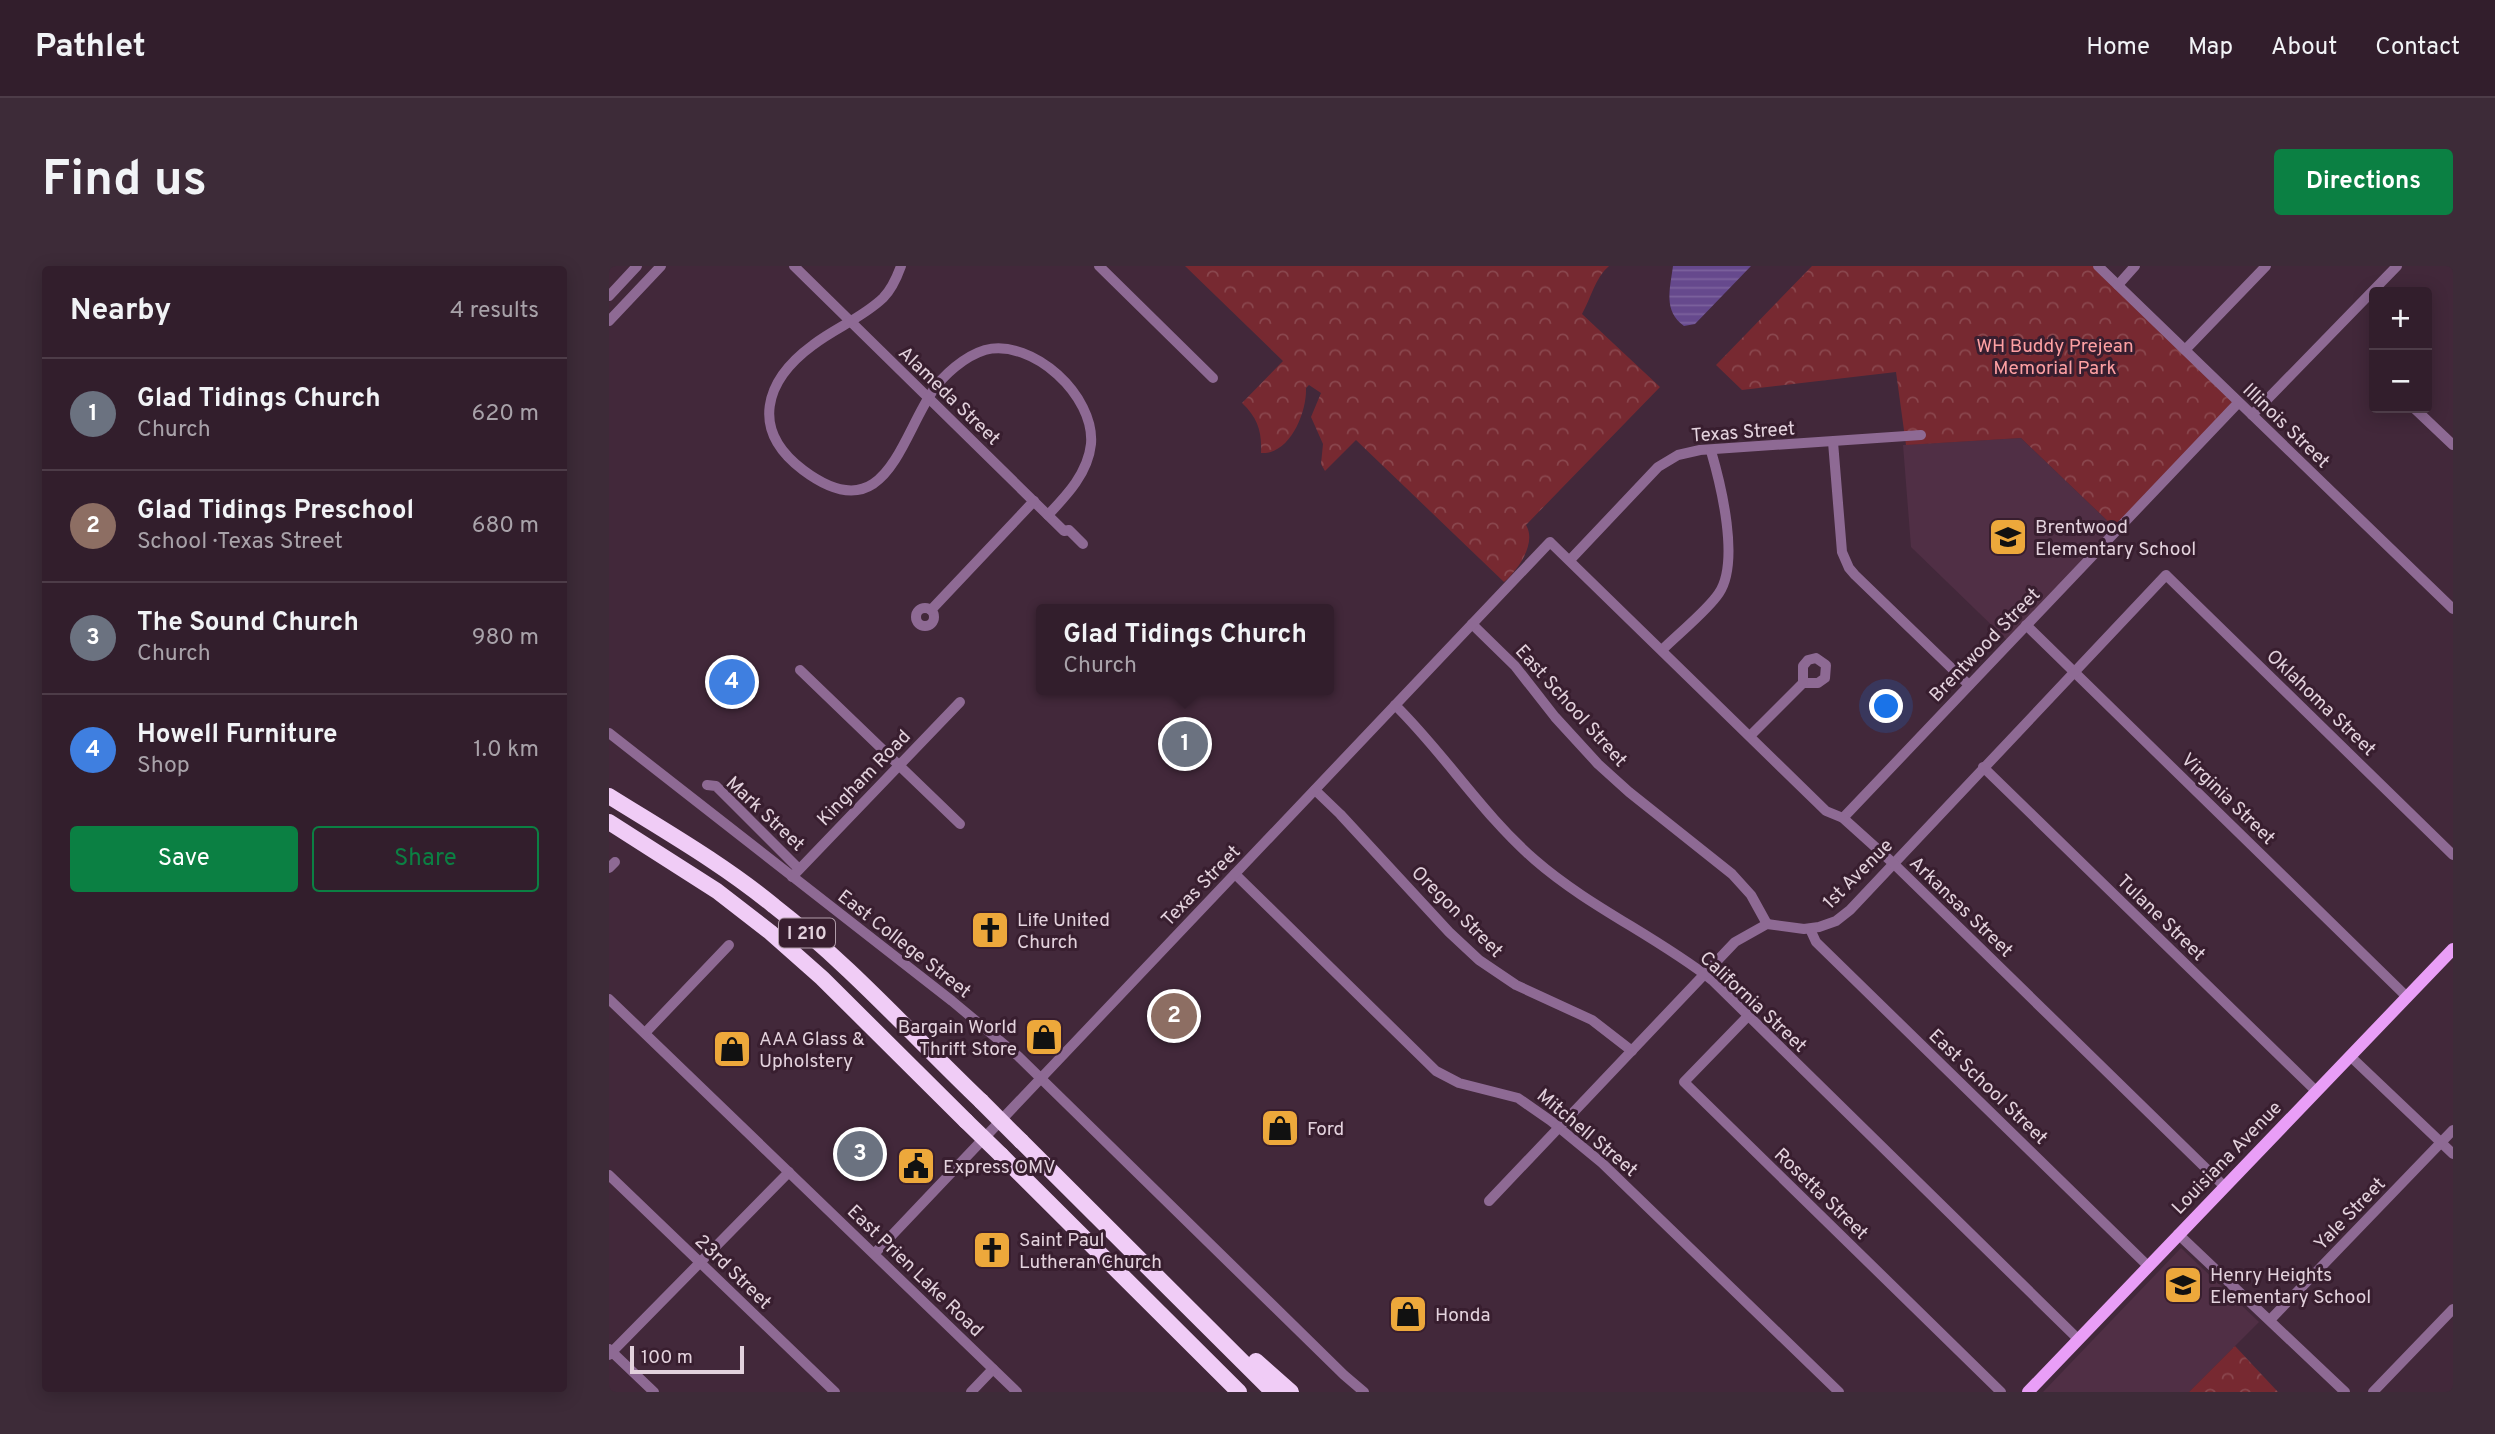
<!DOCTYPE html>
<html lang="en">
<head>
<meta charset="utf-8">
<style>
	:root { --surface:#321e2c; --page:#3d2b38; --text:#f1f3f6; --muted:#a8a2a9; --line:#4d3c48; --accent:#0b8043 }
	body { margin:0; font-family:Overpass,sans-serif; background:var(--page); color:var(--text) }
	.controls { position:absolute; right:21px; top:21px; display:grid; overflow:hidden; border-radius:7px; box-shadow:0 4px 18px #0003 }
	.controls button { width:63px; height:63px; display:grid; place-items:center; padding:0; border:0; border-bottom:2px solid var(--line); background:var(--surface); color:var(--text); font:35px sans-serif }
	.scale { position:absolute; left:21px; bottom:18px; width:114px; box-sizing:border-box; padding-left:7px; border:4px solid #e3d2dd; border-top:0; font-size:19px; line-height:24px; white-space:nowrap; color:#e3d2dd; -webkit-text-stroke:5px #381e2f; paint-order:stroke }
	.you { position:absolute; left:1278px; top:441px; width:24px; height:24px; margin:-18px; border:5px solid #fff; border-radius:50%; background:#1a73e8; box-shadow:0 0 0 10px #1a73e833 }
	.badge { display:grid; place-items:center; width:46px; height:46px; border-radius:50%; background:var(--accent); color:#fff; font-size:23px; font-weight:700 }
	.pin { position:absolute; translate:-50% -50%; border:4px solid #fff; box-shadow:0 2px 7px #0006 }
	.popup { position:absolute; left:427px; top:338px; width:298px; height:91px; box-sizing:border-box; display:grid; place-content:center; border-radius:7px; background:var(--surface); filter:drop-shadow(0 2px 5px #0005); font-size:23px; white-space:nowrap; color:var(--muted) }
	.popup b { font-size:26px; color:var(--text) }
	.popup::after { content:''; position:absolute; left:50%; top:100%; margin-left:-14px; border:14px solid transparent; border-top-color:var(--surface) }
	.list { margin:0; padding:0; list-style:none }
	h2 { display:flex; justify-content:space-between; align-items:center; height:91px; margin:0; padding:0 28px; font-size:30px }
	h2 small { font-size:23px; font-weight:400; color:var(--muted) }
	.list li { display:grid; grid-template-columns:46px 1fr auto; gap:21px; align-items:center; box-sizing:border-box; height:112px; padding:0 28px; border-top:2px solid var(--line) }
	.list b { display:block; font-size:26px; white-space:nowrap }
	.list p { margin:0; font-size:23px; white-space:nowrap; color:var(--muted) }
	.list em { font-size:23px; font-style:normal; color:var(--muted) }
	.actions { display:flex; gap:14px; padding:21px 28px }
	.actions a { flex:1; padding:16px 0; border:2px solid var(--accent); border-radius:7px; text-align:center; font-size:24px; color:var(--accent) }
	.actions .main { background:var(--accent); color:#fff }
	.map { position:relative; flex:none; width:1844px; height:1126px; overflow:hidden; border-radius:7px }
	header { display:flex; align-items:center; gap:42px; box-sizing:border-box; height:98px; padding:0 35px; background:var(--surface); border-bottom:2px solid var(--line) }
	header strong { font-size:33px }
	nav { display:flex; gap:38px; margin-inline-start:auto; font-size:24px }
	.intro { display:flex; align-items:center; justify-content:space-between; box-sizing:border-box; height:168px; padding:0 42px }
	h1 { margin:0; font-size:49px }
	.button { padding:18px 32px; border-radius:7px; background:var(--accent); color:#fff; font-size:24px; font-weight:700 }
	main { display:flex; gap:42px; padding:0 42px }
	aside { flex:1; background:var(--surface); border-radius:7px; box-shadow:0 4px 18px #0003 }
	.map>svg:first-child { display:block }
</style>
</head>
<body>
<header>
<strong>Pathlet</strong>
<nav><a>Home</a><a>Map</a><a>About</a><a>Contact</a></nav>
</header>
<div class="intro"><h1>Find us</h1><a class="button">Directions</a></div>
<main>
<aside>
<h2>Nearby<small>4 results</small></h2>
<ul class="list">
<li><span class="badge" style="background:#6b7280">1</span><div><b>Glad Tidings Church</b><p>Church</p></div><em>620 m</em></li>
<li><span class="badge" style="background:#8d6e63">2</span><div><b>Glad Tidings Preschool</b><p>School · Texas Street</p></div><em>680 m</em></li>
<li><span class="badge" style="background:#6b7280">3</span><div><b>The Sound Church</b><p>Church</p></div><em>980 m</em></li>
<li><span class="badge" style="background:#3f7fe0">4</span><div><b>Howell Furniture</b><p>Shop</p></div><em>1.0 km</em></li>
</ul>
<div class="actions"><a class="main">Save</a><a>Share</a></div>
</aside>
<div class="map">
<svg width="1844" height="1126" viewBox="0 0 1844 1126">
	<defs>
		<pattern id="forest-crowns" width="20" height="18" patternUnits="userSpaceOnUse" patternTransform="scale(1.75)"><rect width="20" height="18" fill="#772931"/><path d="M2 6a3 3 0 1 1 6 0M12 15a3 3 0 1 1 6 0" fill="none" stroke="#8a474e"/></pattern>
		<pattern id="water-rules" width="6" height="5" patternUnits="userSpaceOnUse" patternTransform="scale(1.75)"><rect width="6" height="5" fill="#66498d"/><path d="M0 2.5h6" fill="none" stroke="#7c629d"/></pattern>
	</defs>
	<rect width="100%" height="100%" fill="#42283a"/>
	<g fill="#502f45">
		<polygon points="1412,172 1506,262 1399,375 1302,281 1294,179"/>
		<polygon points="1572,982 1650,1056 1580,1126 1434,1126"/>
	</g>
	<g fill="url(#forest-crowns)">
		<path d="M576 0H1000C986 12 982 32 973 48L1051 121 917 259C928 277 909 304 895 316L747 174 716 205 712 198 714 178 702 151 712 127 700 119 697 122C698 146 681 189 652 187 653 166 649 152 633 137L674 95Z"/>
		<polygon points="1203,0 1484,0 1625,138 1506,262 1412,172 1297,179 1287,106 1133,124 1107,99"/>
		<polygon points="1626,1080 1669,1126 1580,1126"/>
	</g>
	<path fill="url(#water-rules)" d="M1064 0H1142L1086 58 1075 60C1054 45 1061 23 1064 0Z"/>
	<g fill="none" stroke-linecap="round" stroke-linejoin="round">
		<g stroke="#8e6a94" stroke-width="10">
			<polyline points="185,0 455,265 460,264 474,278"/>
			<path d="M292 0C288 11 283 23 274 32 253 52 226 62 204 79 155 115 141 164 194 204 275 265 290 176 323 126 334 109 356 90 376 84 424 72 486 130 482 178 479 207 458 229 439 249"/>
			<polyline points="490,0 604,112"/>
			<polyline points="1489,0 1844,343"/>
			<polyline points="1509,19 1526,0"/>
			<polyline points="0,30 28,0"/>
			<polyline points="0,55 52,0"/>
			<polyline points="1576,84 1657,0"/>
			<polyline points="1805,142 1844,179"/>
			<polyline points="1643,149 1788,0"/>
			<polyline points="1224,176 1233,286 1240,302 1246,309 1360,419"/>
			<polyline points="961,294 1049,201 1069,189 1091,184 1312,169"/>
			<circle cx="316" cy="351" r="9"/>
			<polyline points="322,344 425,235"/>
			<polyline points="863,358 906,400 946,451 989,498 1020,526 1123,608 1142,629 1158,658"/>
			<polyline points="1417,359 1798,731"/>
			<path d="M1053 384C1069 368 1099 344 1110 327 1131 296 1112 219 1102 185"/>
			<polygon points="1207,392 1217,399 1216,412 1209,417 1194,417 1194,400 1199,394"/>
			<polyline points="191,404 351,558"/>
			<path d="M786 439C836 488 873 548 926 594 980 641 1047 670 1103 714L1469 1073"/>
			<polyline points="0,467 343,735 409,790 735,1109 755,1126"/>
			<polyline points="1141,470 1194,417"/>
			<polyline points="1374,501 1707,825"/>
			<polyline points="98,519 107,520 190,603"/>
			<polyline points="706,524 731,548 840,666 870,694 907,719 983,754 1023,785"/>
			<polyline points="1234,552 1629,137"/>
			<polyline points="0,602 6,596"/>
			<polyline points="626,608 827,805 850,817 909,832 942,855 993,897 1230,1126"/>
			<polyline points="183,611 351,436"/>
			<polyline points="1201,663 1207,676 1539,1000"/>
			<polyline points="0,733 408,1126"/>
			<polyline points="1139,750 1075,816 1392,1126"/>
			<polyline points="36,767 120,679"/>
			<polyline points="1741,790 1844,888"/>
			<polyline points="0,909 226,1126"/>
			<polyline points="880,935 1126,676 1158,658 1195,663 1210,661 1227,655 1241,644 1557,309 1844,589"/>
			<polyline points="1569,968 1736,1126"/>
			<polyline points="266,987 941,276 1217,545 1234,552 1284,597 1615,920"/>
			<polyline points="1661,1054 1844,864"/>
			<polyline points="0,1083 45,1126"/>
			<polyline points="0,1089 180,906"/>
			<polyline points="362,1126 384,1103"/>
			<polyline points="1764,1126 1844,1043"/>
		</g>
		<polyline stroke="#e99ef7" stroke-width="12" points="1419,1126 1844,683"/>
		<g stroke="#f0ccf6" stroke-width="16">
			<path d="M0 530C56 565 114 598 165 640 240 698 304 770 372 835"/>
			<polyline points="0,556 108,625 161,666 213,712 357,855"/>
			<polyline points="412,875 664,1126"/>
			<polyline points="392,889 630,1126"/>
			<polyline points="647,1095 682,1126"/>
		</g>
		<g stroke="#f0ccf6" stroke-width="16">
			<polyline points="372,835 412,875"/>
			<polyline points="357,855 392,889"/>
		</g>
	</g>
	<defs>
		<symbol id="school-square" viewBox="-11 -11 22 22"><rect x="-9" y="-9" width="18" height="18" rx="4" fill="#eda83b" stroke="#381e2f"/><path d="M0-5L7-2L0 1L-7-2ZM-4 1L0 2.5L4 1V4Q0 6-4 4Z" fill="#111"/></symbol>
		<symbol id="church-square" viewBox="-11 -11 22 22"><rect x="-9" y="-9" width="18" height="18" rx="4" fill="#eda83b" stroke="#381e2f"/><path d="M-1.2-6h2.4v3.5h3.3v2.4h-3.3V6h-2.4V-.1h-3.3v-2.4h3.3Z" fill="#111"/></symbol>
		<symbol id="shop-square" viewBox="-11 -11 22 22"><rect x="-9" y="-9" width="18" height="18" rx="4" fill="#eda83b" stroke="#381e2f"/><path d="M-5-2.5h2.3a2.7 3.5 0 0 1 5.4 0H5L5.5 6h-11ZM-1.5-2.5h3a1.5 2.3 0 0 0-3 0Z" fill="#111"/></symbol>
		<symbol id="civic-square" viewBox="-11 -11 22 22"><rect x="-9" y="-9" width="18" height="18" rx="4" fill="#eda83b" stroke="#381e2f"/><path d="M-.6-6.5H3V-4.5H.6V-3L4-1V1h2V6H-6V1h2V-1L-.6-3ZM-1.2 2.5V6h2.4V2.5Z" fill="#111"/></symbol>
	</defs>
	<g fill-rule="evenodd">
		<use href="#school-square" x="1377" y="249" width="44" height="44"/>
		<use href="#church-square" x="359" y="642" width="44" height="44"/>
		<use href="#shop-square" x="413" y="749" width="44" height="44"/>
		<use href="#shop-square" x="101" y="761" width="44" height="44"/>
		<use href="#shop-square" x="649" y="840" width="44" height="44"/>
		<use href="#civic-square" x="285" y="878" width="44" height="44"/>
		<use href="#church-square" x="361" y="962" width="44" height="44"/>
		<use href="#school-square" x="1552" y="997" width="44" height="44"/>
		<use href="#shop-square" x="777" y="1026" width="44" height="44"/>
	</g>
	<g text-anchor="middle" stroke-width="6" stroke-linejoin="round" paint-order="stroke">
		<rect fill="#381e2f" stroke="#b09ca9" stroke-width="2" x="170" y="652.5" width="56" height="29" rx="5"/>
		<g font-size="18" font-weight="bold" fill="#e3d2dd">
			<text x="198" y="673">I 210</text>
		</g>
		<g font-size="19" fill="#fea0a3" stroke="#381e2f">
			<text x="1446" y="86">WH Buddy Prejean<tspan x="1446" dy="22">Memorial Park</tspan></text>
		</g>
		<g font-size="19" fill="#e3d2dd" stroke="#381e2f">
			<text transform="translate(341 129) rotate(44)" y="7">Alameda Street</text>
			<text transform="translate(1678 159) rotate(44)" y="7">Illinois Street</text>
			<text transform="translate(1134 165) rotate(-4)" y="7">Texas Street</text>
			<text transform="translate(1375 378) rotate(-46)" y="7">Brentwood Street</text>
			<text transform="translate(1713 436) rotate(44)" y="7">Oklahoma Street</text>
			<text transform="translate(963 439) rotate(48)" y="7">East School Street</text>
			<text transform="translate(254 511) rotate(-46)" y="7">Kingham Road</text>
			<text transform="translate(1620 532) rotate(44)" y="7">Virginia Street</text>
			<text transform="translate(157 547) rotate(43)" y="7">Mark Street</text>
			<text transform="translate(1248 607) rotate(-45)" y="7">1st Avenue</text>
			<text transform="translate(591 619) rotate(-46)" y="7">Texas Street</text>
			<text transform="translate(1353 640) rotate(44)" y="7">Arkansas Street</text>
			<text transform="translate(849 645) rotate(45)" y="7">Oregon Street</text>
			<text transform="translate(1553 651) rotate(44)" y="7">Tulane Street</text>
			<text transform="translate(296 677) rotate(38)" y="7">East College Street</text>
			<text transform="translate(1145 735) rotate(43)" y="7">California Street</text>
			<text transform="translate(1380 820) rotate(44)" y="7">East School Street</text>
			<text transform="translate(979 866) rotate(40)" y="7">Mitchell Street</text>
			<text transform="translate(1617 891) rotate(-46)" y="7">Louisiana Avenue</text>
			<text transform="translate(1213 927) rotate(44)" y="7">Rosetta Street</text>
			<text transform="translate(1740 947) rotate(-46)" y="7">Yale Street</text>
			<text transform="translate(307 1004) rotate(44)" y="7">East Prien Lake Road</text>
			<text transform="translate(125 1005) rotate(44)" y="7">23rd Street</text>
		</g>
		<g font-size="19" fill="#e3d2dd" stroke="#381e2f" text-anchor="start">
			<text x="1426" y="267">Brentwood<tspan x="1426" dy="22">Elementary School</tspan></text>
			<text x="408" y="660">Life United<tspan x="408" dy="22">Church</tspan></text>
			<text x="408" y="767" text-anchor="end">Bargain World<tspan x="408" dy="22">Thrift Store</tspan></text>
			<text x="150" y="779">AAA Glass &amp;<tspan x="150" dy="22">Upholstery</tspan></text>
			<text x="698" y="869">Ford</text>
			<text x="334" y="907">Express OMV</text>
			<text x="410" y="980">Saint Paul<tspan x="410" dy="22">Lutheran Church</tspan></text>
			<text x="1601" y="1015">Henry Heights<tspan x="1601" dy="22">Elementary School</tspan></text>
			<text x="826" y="1055">Honda</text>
		</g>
	</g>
</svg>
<div class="controls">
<button>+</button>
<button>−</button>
</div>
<div class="scale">100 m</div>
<div class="you"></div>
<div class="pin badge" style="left:576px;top:478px;background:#6b7280">1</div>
<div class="popup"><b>Glad Tidings Church</b>Church</div>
<div class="pin badge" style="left:565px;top:750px;background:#8d6e63">2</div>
<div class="pin badge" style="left:251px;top:888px;background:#6b7280">3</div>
<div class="pin badge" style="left:123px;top:416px;background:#3f7fe0">4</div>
</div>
</main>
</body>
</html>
